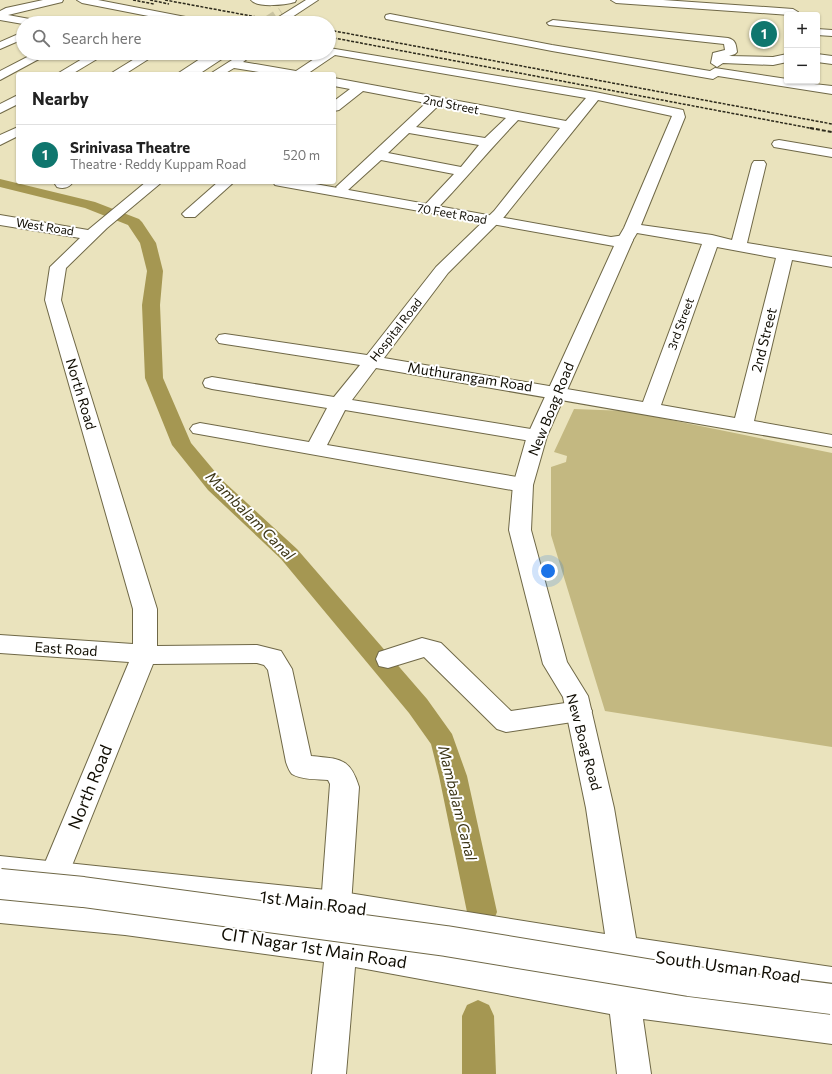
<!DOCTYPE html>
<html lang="en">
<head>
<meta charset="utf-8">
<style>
	:root { --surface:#fff; --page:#f2f2f2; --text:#222; --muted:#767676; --line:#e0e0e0; --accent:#0f766e }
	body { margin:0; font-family:Commissioner,sans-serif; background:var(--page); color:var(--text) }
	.controls { position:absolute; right:12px; top:12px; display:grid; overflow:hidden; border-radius:4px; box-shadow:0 1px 3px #0004 }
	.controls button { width:36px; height:36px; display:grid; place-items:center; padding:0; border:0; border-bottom:1px solid var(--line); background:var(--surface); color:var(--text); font:20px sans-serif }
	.you { position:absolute; left:548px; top:571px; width:14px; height:14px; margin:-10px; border:3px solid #fff; border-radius:50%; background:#1a73e8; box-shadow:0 0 0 6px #1a73e833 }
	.badge { display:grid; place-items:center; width:26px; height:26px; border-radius:50%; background:var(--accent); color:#fff; font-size:13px; font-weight:700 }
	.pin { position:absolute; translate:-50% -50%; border:2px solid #fff; box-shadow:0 1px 4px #0006 }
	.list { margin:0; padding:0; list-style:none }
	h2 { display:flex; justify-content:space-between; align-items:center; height:52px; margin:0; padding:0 16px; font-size:17px }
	h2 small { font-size:13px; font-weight:400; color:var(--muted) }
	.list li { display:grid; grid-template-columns:26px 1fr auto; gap:12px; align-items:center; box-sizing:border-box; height:60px; padding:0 16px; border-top:1px solid var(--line) }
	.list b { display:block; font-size:15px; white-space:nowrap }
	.list p { margin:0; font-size:13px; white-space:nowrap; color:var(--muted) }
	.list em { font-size:13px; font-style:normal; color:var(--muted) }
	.icon { flex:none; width:22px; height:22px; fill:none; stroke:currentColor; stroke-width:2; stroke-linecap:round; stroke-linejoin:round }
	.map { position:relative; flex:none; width:832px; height:1074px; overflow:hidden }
	.search { position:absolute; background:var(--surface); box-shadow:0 1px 3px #0004; left:16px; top:16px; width:320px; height:44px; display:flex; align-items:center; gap:10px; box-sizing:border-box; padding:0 14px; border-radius:22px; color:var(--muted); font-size:15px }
	.panel { position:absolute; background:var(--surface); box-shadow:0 1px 3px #0004; left:16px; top:72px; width:320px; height:112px; border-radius:4px }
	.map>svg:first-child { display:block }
</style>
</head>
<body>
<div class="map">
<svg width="832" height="1074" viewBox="0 0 832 1074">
	<rect width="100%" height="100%" fill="#eae3bd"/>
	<polygon fill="#c3b881" points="574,409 627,411 832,453 832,747 605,711 551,535 551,467 566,462 567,456 554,452"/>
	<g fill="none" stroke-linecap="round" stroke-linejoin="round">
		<g fill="#a59752" fill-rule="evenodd">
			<polygon points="0,179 95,202 139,219 142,222 156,243 163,271 160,305 163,378 191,443 222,480 297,549 427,699 452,734 467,776 497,912 493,922 482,926 471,922 467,912 439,776 431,744 409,713 281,559 208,490 172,445 145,378 142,305 147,271 140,243 128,225 85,208 0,187"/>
			<polygon points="478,1000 489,1005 494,1016 496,1074 462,1074 462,1016 467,1005"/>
		</g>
		<polyline stroke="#c9c3a1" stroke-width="12" stroke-dasharray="12 6" stroke-linecap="butt" points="266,23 282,13"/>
		<defs>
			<g id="street">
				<polygon points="43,0 63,0 62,2 8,15 35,20 41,23 23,24 0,20 0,11 6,8"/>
				<polygon points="77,0 98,0 201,20 207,23 184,23 82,3"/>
				<path d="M251 0H296L295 2C285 5 257 8 251 0Z"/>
				<polygon points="390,14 552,45 710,71 715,68 787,79 787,81 832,86 832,94 718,76 713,79 552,51 386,19 385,17 386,15"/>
				<path d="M553 20 728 38C736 40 736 45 737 52L735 54 729 56 773 57 787 54V62L773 65 723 63 717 67 711 63 713 53 725 50 724 44 549 25 547 23Z"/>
				<polygon points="817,29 832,30 832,36 817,35"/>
				<polygon points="23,32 23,39 0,49 0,42"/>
				<path d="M329 48 595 92 683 110 685 117 641 225 712 235 732 240 752 164 754 161H764L766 164 747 243 832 257V267L792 260 754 421 832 435V447L376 368 352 400 537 430 544 432 547 436 544 440 537 442 345 410 327 445 523 478 530 480 533 485 530 490 523 492 193 433 190 429 193 425 200 423 309 442 327 408 212 389 205 387 203 383 205 379 212 377 334 397 360 365 225 344 219 343 216 339 219 335 225 334 367 355 436 267 494 211 560 128 518 120C489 150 462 183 433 213H423L420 210 454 174 381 160 348 190H338L336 187 426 103 363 91 339 110 334 111V101L350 89 334 86V78L566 121 586 98 335 55 307 74H272L234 68 224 74H210L243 53 249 54 251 56 243 62 296 71 323 53H329ZM598 100 672 116 624 228 617 240 619 243H631L637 233 702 244 643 402 384 358 448 273 504 217ZM439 105 506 118 485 138 416 127ZM409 133 479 145 461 167 388 153ZM717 247 776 258 735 418 661 405Z"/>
				<polygon points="35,53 50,53 0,80 0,71"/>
				<polygon points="92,53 107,53 72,74 57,74"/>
				<polygon points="144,53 158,53 125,74 110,74"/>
				<polygon points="209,53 223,53 191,74 177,74"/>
				<polygon points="18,95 18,104 0,113 0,104"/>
				<polygon points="18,127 18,136 0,145 0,135"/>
				<polygon points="779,140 832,149 832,157 774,147 772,144 774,141"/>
				<path d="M56 182H73C69 188 63 189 57 187L55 184Z"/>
				<path d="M146 182H162L107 228 66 268 61 300 157 609V646L257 645 281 651 292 669 311 756C339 759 350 757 359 787L351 905 347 915 336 919 325 915 321 905 330 784 328 780C318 779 301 780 292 774 289 771 287 765 286 762L268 670 264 665 257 663 153 664 59 898 49 902 39 898 34 889 129 662 0 653V635L133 644V609L45 300 50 267 80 238 0 225V215L88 230Z"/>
				<polygon points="218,182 234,182 195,217 185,217 182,214 185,211"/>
				<polygon points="422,638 441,643 511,711 579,701 588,704 592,711 588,718 579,721 506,732 497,729 424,657 388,668 379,666 376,659 379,652"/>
			</g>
			<g id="secondary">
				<polygon points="306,0 318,0 283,23 269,23"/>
				<polygon points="611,0 663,0 793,9 798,12 797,14 790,15 616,3"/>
				<polygon points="217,53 231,53 199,74 185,74"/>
				<polygon points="817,54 832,56 832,64 817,62"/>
				<polygon points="273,182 304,182 611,237 625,235 631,237 633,240 547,436 533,485 531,530 567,662 588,696 614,808 636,938 832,967 832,997 639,968 640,987 832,1012 832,1044 643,1019 651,1074 617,1074 610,1014 355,967 346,1074 312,1074 324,962 125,935 0,923 0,895 125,907 341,936 609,983 608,963 336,919 0,882 0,856 336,891 605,934 586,808 563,697 543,664 509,530 513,485 527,436 614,246 280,186 275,185"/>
			</g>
		</defs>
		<use href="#street" stroke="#6f6847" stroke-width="2"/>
		<use href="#secondary" stroke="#6f6847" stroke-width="2"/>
		<use href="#street" fill="#fff" fill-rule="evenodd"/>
		<use href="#secondary" fill="#fff" fill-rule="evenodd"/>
		<g stroke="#2c291b" stroke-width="1.5" stroke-dasharray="3 1.5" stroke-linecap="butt">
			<polyline points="133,0 154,4"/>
			<polyline points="150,0 169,4"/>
			<polyline points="165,0 289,23"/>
			<polyline points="284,19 306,23"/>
			<polyline points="329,30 832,124"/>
			<polyline points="329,37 815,129"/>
		</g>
		<polyline stroke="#2c291b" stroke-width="2" stroke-dasharray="4 2" stroke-linecap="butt" points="810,128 832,132"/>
		<defs>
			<polyline id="secondary-bridge" points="0,884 83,892 446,941 689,981 832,999"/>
		</defs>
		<use href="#secondary-bridge" stroke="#6f6847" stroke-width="32" stroke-linecap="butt"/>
		<use href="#secondary-bridge" stroke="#fff" stroke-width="30"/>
	</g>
	<g text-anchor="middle" stroke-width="4" stroke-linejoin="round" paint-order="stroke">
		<g font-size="12" fill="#0f0c02" stroke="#fff">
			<text transform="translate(451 105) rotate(11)" y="4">2nd Street</text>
			<text transform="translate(452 214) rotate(10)" y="4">70 Feet Road</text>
			<text transform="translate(45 227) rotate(9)" y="4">West Road</text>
			<text transform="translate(681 324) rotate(-70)" y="4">3rd Street</text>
			<text transform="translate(396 330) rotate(-52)" y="4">Hospital Road</text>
		</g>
		<g font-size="14" fill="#0f0c02" stroke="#fff">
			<text transform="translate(764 340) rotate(-76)" y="5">2nd Street</text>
			<text transform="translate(470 377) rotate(9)" y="5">Muthurangam Road</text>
			<text transform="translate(81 394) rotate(73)" y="5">North Road</text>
			<text transform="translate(551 409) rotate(-68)" y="5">New Boag Road</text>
			<text transform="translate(66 649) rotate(4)" y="5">East Road</text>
			<text transform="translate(584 742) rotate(75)" y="5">New Boag Road</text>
		</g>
		<g font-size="15" font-style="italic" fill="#3d3617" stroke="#fff">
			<text transform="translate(250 516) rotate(45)" y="5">Mambalam Canal</text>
			<text transform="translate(457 803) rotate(76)" y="5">Mambalam Canal</text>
		</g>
		<g font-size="17" fill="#0f0c02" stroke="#fff">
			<text transform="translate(90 787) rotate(-68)" y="6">North Road</text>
			<text transform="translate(313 903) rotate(7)" y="6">1st Main Road</text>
			<text transform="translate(314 948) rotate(9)" y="6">CIT Nagar 1st Main Road</text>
			<text transform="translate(728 967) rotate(8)" y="6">South Usman Road</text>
		</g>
	</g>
</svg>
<div class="controls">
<button>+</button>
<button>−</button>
</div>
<div class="you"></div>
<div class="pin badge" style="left:764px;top:34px">1</div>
<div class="search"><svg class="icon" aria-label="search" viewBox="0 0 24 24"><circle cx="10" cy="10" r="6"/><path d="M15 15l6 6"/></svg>Search here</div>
<section class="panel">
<h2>Nearby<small></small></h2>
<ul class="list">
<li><span class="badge">1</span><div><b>Srinivasa Theatre</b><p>Theatre · Reddy Kuppam Road</p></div><em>520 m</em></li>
</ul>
</section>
</div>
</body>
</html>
